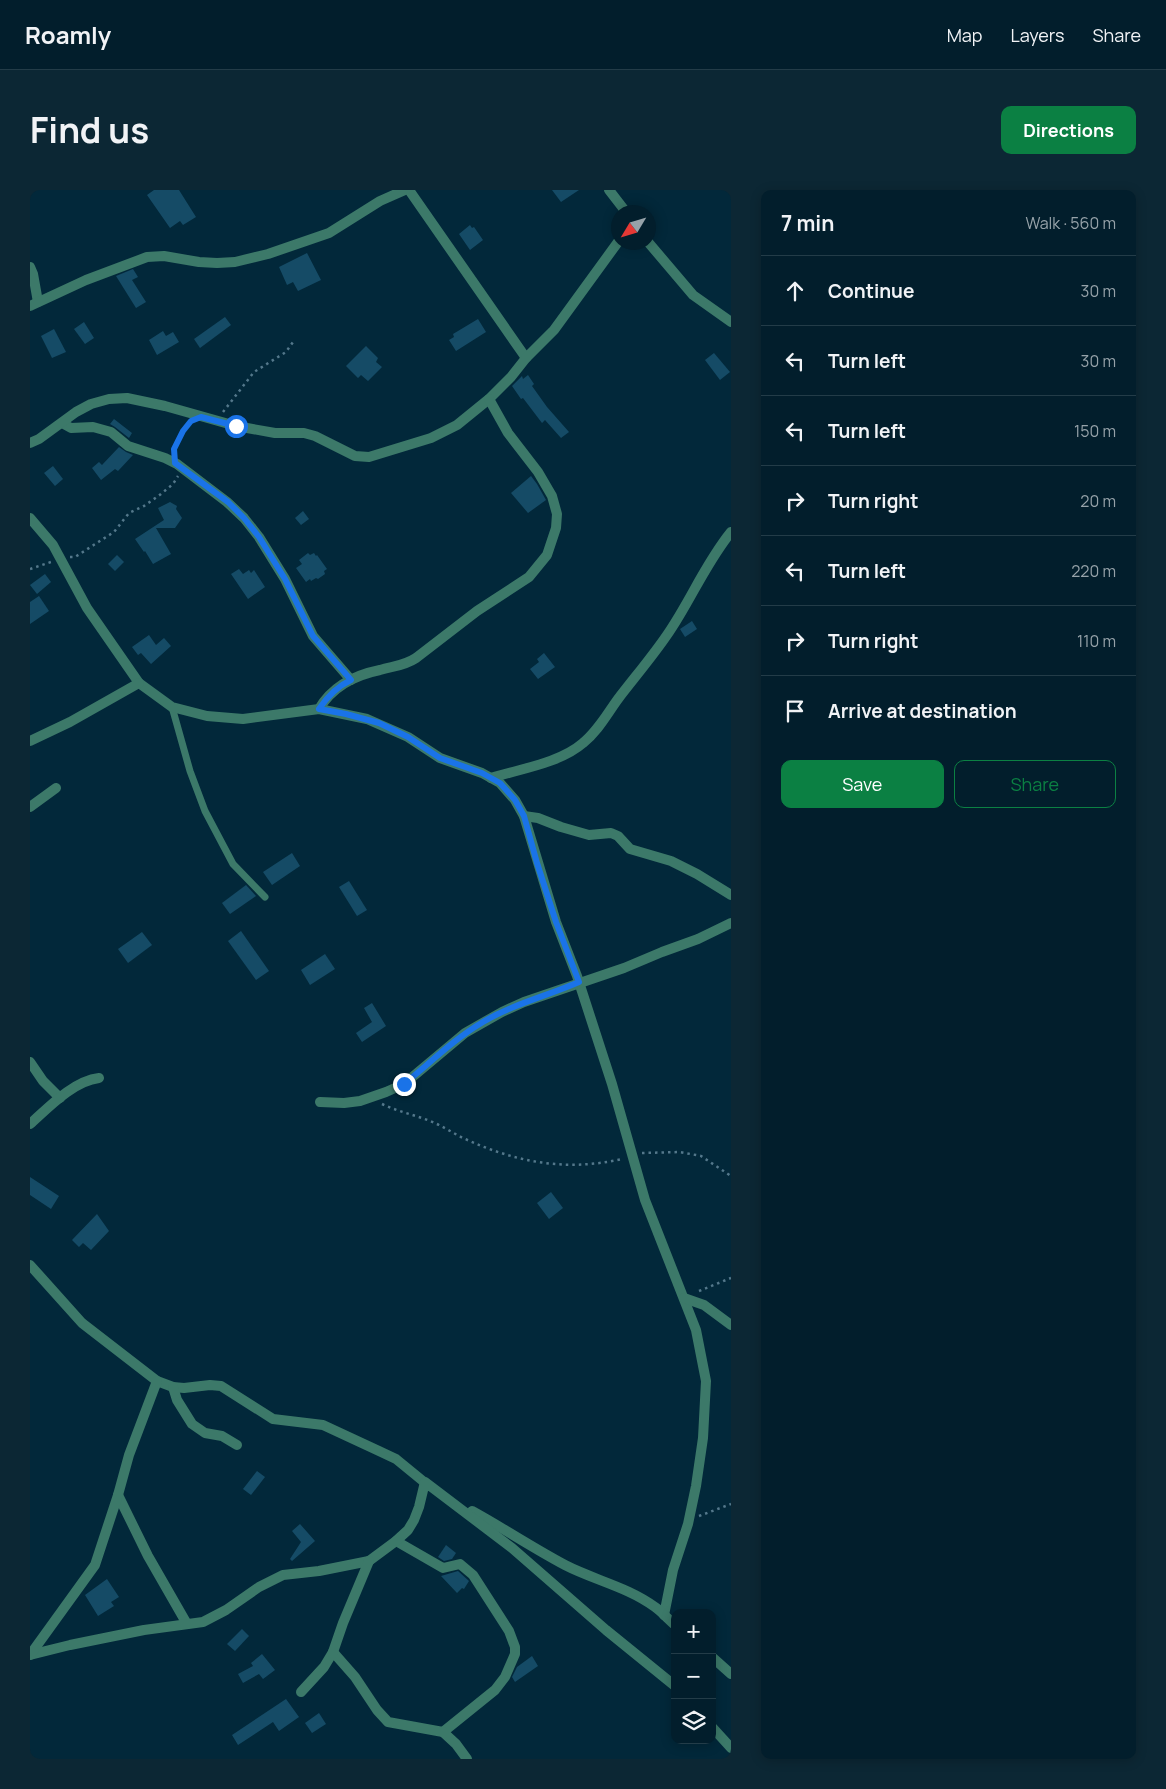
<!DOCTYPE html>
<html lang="en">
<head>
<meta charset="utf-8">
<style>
	:root { --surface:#021e2c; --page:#0c2734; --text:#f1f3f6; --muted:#96a2a9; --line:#233c48; --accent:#0b8043 }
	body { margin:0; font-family:Manrope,sans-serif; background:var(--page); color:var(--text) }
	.controls { position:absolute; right:15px; bottom:15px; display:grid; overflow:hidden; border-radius:10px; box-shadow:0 2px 12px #0003 }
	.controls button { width:45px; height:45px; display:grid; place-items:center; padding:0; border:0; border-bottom:1px solid var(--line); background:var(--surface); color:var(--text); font:25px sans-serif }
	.compass { position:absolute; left:581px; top:15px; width:45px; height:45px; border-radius:50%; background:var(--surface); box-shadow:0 2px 12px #0003; rotate:232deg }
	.stop { position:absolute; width:15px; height:15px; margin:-11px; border:4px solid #1a73e8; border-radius:50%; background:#fff }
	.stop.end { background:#1a73e8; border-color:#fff; box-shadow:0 1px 5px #0008 }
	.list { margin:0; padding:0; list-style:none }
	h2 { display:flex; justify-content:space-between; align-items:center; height:65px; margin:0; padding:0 20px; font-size:21px }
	h2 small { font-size:16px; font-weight:400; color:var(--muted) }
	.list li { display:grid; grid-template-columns:32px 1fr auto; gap:15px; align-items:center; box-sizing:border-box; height:70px; padding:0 20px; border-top:1px solid var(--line) }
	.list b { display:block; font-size:19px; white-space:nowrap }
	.list em { font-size:16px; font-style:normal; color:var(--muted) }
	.actions { display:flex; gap:10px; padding:15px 20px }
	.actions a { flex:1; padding:11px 0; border:1px solid var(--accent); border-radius:10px; text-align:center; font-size:18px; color:var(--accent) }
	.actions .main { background:var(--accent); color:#fff }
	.icon { flex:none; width:28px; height:28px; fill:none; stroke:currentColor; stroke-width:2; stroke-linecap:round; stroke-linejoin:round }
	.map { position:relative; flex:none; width:701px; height:1569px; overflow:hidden; border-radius:10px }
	header { display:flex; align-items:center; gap:30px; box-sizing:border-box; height:70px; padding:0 25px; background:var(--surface); border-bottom:1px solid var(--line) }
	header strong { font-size:24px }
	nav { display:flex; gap:28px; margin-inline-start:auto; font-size:18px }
	.intro { display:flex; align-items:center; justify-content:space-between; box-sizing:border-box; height:120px; padding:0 30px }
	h1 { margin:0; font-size:35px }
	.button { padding:12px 22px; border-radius:10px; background:var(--accent); color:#fff; font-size:18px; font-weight:700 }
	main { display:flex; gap:30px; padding:0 30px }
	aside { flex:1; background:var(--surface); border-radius:10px; box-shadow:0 2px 12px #0003 }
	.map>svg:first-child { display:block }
</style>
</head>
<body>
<header>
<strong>Roamly</strong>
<nav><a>Map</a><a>Layers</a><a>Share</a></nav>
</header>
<div class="intro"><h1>Find us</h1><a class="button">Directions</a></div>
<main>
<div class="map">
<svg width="701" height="1569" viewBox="0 0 701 1569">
	<rect width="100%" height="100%" fill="#02283a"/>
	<g fill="#154b66">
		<polygon points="124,0 149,0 166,27 153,35 150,31 140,38 117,5"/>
		<polygon points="522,0 549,0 531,12"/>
		<polygon points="440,35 442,38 444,37 453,50 440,60 429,44"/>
		<polygon points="277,63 291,90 268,101 263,92 257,95 249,77"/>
		<polygon points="103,79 108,87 102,90 116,112 106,118 86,86"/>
		<polygon points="195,127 201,135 170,158 164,149"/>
		<polygon points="448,129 456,142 426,161 419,150 424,147 423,144"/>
		<polygon points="54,132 64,148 55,154 44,139"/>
		<polygon points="24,139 36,162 22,168 11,146"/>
		<polygon points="133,141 136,146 143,142 149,152 127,165 119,150"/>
		<polygon points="336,156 348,168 346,172 352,177 338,191 331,185 328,188 316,176"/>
		<polygon points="684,163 700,182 690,190 675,170"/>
		<polygon points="498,185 504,194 502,196 517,217 539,242 531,248 515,230 512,233 493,208 491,209 482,196 492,186 493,189"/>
		<polygon points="84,229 102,243 99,248 85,237 80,234"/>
		<polygon points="89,257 96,262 103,265 88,281 85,279 71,290 62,278 69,272 72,275"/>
		<polygon points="23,276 33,289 25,296 14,283"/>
		<polygon points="501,286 507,294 516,310 498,323 481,303"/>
		<polygon points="140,312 147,316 146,319 152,328 145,338 126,338 141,364 123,374 115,361 114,362 105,349 134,330 128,318"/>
		<polygon points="273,321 279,329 271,335 265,328"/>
		<polygon points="278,363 280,365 284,363 286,366 287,365 297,379 294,381 295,384 288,389 286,388 281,391 280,389 276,392 266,378 272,374 269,370"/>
		<polygon points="87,365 94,372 85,381 78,374"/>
		<polygon points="209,379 213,384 219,380 221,383 224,380 235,397 218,409 201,384"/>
		<polygon points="15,384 21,392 7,404 0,395"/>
		<polygon points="9,406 19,421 0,434 0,412"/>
		<polygon points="662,431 667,439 655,447 650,439"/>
		<polygon points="119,445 126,455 134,448 141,456 121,474 111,463 108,465 102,457"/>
		<polygon points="514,463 525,477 508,489 500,479 509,472 507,469"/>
		<polygon points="262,663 270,676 242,695 233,682"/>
		<polygon points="319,691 337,720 327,726 309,697"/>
		<polygon points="216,695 226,706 200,724 192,713"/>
		<polygon points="211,741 239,781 226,790 198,751"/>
		<polygon points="112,742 122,755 98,773 88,759"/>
		<polygon points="295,764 305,779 280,795 271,780"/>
		<polygon points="342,813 356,836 332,852 326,843 342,832 334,818"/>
		<polygon points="0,987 29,1006 21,1019 0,1005"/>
		<polygon points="521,1002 533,1018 519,1029 507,1013"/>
		<polygon points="67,1024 79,1041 61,1060 53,1053 49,1057 42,1050"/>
		<polygon points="227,1281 235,1287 221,1305 213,1299"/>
		<polygon points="270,1334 285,1351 262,1371 260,1369 271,1352 262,1341"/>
		<polygon points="416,1355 426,1363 422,1369 414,1371 408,1367"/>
		<polygon points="428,1381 439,1391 434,1399 432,1398 427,1403 411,1386"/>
		<polygon points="77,1389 89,1407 81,1412 84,1416 68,1426 55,1405"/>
		<polygon points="212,1439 219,1446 205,1461 197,1454"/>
		<polygon points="232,1464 245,1480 233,1489 229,1484 213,1493 208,1484 223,1476 221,1473"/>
		<polygon points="502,1466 508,1476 485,1492 482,1487 487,1477"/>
		<polygon points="256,1509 269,1527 249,1541 243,1532 208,1555 202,1545"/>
		<polygon points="289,1523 296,1534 282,1543 275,1533"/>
	</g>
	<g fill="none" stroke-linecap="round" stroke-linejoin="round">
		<g stroke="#54788b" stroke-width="2.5" stroke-dasharray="2.5 4" stroke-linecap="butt">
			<polyline points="193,222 224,182 256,162 263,152"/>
			<polyline points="144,260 153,241 158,234"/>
			<polyline points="40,367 45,367 84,342 99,323 114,316 131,304 143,294 148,286"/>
			<polyline points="0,379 21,372"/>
			<path d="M352 914C371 923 391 926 409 935 417 939 425 944 433 948 485 972 535 982 592 969"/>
			<polyline points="612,963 650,962 671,966 701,986"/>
			<polyline points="669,1101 701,1088"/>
			<polyline points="669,1326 701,1314"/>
		</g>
		<polyline stroke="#3c7969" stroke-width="7" points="142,517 160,581 175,621 203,674 235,707"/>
		<g stroke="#3c7969" stroke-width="10">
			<polyline points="379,0 496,168"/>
			<polyline points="579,0 596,22"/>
			<polyline points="618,52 663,105 701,132"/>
			<polyline points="0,77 3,84 8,112"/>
			<polyline points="0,116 56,90 117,67 134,66 169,72 187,73 205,72 238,64 299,43 350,11 375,0"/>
			<polyline points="32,233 41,238 63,237 81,242 98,256 135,268 147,274 197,312 214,328 229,347 255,389 283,446 321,490"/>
			<polyline points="0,253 9,249 46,222 61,214 79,209 97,208 135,216 206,236 245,243 274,243 285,246 325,266 339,267 401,248 427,235 459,209 481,187 496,168 524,140 588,52"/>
			<polyline points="0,328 23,355 57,418 109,493 142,517 177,526 213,529 289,519 337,529 378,547 410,568 452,583 470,593 485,610 494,626 526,732 547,786 582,894 615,1010 666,1140 676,1191 673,1248 666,1296 658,1334 643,1380 634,1425"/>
			<path d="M289 519C302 497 325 485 350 480 364 476 374 476 386 468L447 421 499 387 517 365 526 338 527 324 522 306 508 282 478 243 459 209"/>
			<polyline points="0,551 40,532 109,493"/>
			<path d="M461 588C490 579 530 573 553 553 568 541 577 524 588 509 604 488 622 467 637 445 660 412 675 374 701 342"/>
			<polyline points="0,617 26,598"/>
			<polyline points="494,626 508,628 531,637 559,645 581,643 588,646 600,659 641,671 667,684 701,705"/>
			<polyline points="0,872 13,891 30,908"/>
			<polyline points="290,912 314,913 330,911 356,902 374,894 435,843 472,822 494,812 594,778 632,762 668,749 701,733"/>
			<path d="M0 934C18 918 43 891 69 888"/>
			<polyline points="0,1075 52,1133 127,1191 143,1197 154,1198 180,1195 191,1196 243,1229 293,1235 349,1261 366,1269 399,1296"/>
			<polyline points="654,1108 674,1115 701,1135"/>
			<polyline points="143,1197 147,1210 162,1234 175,1243 192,1246 207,1255"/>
			<polyline points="88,1305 118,1366 157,1434"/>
			<path d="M442 1321C473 1338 503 1358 535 1375 564 1390 598 1397 625 1417 632 1422 638 1429 645 1435"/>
			<polyline points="366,1351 413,1378 430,1374 443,1385 479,1441 485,1457 485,1464 475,1487 465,1500 413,1542"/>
			<polyline points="303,1462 325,1487 347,1520 358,1532 413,1542 426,1554 437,1569"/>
			<polyline points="0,1465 40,1455 114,1440 173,1432 196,1420 229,1397 253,1385 289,1381 339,1371 366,1351 378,1340 384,1330 389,1317 395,1292 482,1358 576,1440 645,1496"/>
			<polyline points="0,1465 65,1375 88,1305 99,1265 127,1191"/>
			<polyline points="682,1467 701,1484"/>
			<polyline points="271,1502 294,1477 303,1462 313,1433 339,1371"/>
			<polyline points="682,1537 701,1558"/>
		</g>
	</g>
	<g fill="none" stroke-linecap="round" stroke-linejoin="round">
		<path stroke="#1a73e8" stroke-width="6" d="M206 236 171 227 161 231 153 241 144 259 145 273 198 312 214 328 229 347 255 389 283 446 321 490C308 496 297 507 289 519L316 524 349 533 378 547 410 568 452 583 470 593 485 610 494 626 507 673 526 732 549 792C517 806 483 814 453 832 424 849 400 873 374 894"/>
	</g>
</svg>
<div class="controls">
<button>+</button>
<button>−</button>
<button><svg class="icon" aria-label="layers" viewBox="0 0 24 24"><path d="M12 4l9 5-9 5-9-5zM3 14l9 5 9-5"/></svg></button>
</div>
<svg class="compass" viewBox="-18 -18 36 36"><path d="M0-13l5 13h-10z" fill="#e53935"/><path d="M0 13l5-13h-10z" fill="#96a2a9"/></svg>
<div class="stop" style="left:206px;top:236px"></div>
<div class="stop end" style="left:374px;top:894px"></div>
</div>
<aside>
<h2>7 min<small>Walk · 560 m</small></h2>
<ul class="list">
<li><svg class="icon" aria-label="ahead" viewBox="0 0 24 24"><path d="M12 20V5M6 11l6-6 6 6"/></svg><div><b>Continue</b></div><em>30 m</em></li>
<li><svg class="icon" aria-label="left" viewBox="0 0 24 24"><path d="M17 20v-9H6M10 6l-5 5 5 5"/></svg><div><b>Turn left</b></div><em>30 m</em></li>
<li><svg class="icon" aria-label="left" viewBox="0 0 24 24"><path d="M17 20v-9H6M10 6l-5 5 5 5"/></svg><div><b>Turn left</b></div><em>150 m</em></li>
<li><svg class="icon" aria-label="right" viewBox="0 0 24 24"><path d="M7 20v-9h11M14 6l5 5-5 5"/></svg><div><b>Turn right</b></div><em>20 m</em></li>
<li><svg class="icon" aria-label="left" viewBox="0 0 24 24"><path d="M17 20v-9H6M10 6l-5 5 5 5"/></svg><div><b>Turn left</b></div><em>220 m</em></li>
<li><svg class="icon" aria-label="right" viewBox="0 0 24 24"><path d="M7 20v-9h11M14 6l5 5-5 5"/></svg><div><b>Turn right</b></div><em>110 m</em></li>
<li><svg class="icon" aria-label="arrive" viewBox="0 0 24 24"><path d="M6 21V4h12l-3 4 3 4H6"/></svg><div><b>Arrive at destination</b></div></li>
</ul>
<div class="actions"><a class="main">Save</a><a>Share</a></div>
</aside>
</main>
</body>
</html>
